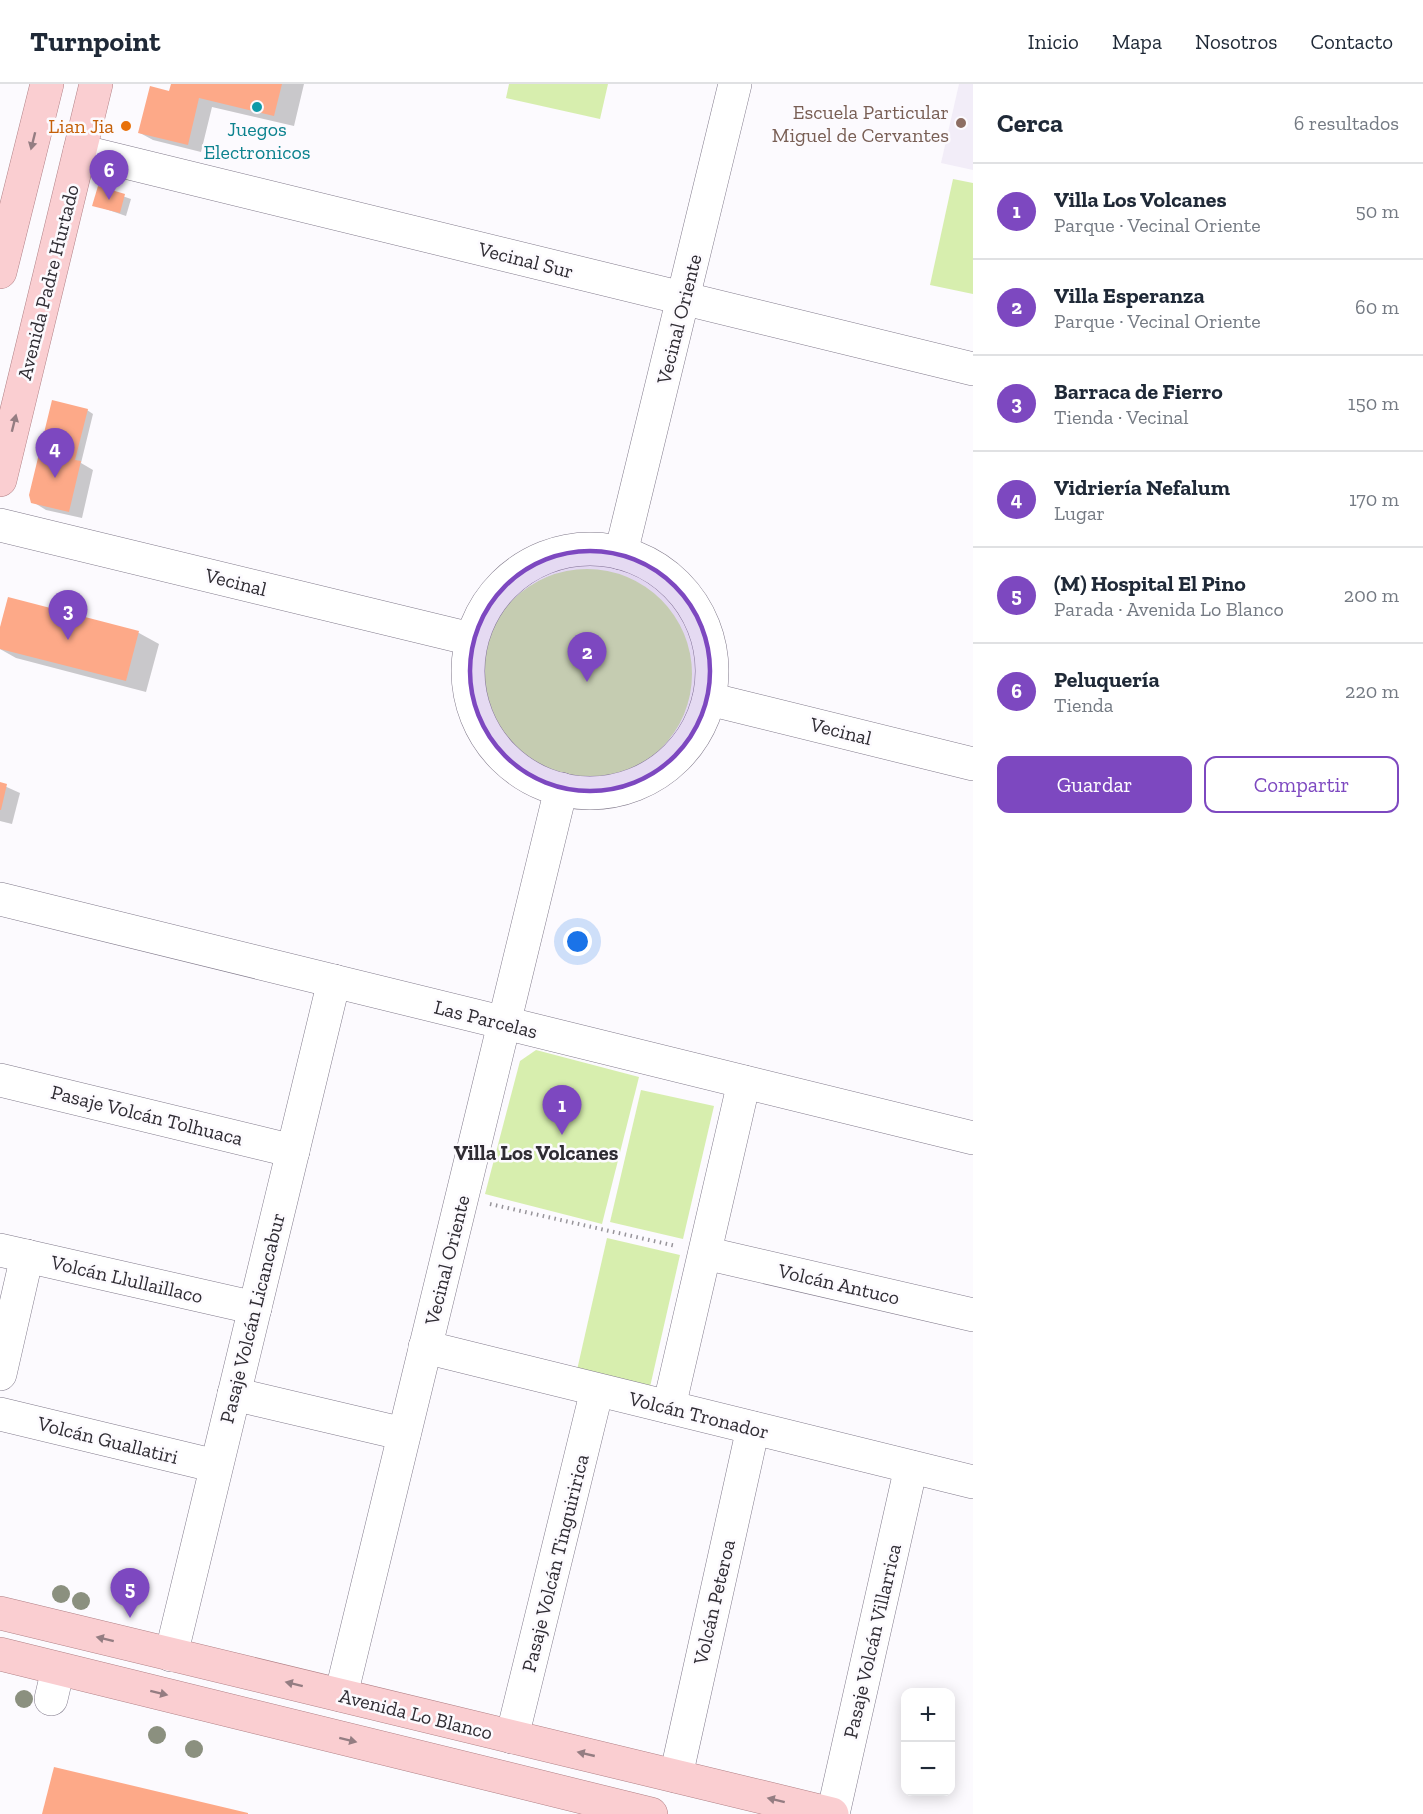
<!DOCTYPE html>
<html lang="es">
<head>
<meta charset="utf-8">
<style>
	:root { --surface:#fff; --page:#f2f2f3; --text:#1f2937; --muted:#747a83; --line:#e0e1e3; --accent:#7d48c0 }
	body { margin:0; font-family:"Zilla Slab",serif; background:var(--page); color:var(--text) }
	.controls { position:absolute; right:18px; bottom:18px; display:grid; overflow:hidden; border-radius:12px; box-shadow:0 3px 15px #0003 }
	.controls button { width:54px; height:54px; display:grid; place-items:center; padding:0; border:0; border-bottom:2px solid var(--line); background:var(--surface); color:var(--text); font:30px sans-serif }
	.you { position:absolute; left:578px; top:858px; width:21px; height:21px; margin:-15px; border:4px solid #fff; border-radius:50%; background:#1a73e8; box-shadow:0 0 0 9px #1a73e833 }
	.badge { display:grid; place-items:center; width:39px; height:39px; border-radius:50%; background:var(--accent); color:#fff; font-size:20px; font-weight:700 }
	.pin { position:absolute; translate:-50% -50px; filter:drop-shadow(0 2px 3px #0008) }
	.pin::after { content:''; position:absolute; top:32px; width:21px; height:18px; background:inherit; clip-path:polygon(0 0,100% 0,50% 100%) }
	.list { margin:0; padding:0; list-style:none }
	h2 { display:flex; justify-content:space-between; align-items:center; height:78px; margin:0; padding:0 24px; font-size:26px }
	h2 small { font-size:20px; font-weight:400; color:var(--muted) }
	.list li { display:grid; grid-template-columns:39px 1fr auto; gap:18px; align-items:center; box-sizing:border-box; height:96px; padding:0 24px; border-top:2px solid var(--line) }
	.list b { display:block; font-size:22px; white-space:nowrap }
	.list p { margin:0; font-size:20px; white-space:nowrap; color:var(--muted) }
	.list em { font-size:20px; font-style:normal; color:var(--muted) }
	.actions { display:flex; gap:12px; padding:18px 24px }
	.actions a { flex:1; padding:14px 0; border:2px solid var(--accent); border-radius:12px; text-align:center; font-size:21px; color:var(--accent) }
	.actions .main { background:var(--accent); color:#fff }
	.map { position:relative; flex:none; width:973px; height:1730px; overflow:hidden }
	header { display:flex; align-items:center; gap:36px; box-sizing:border-box; height:84px; padding:0 30px; background:var(--surface); border-bottom:2px solid var(--line) }
	header strong { font-size:28px }
	nav { display:flex; gap:33px; margin-inline-start:auto; font-size:21px }
	main { display:flex }
	aside { flex:1; background:var(--surface) }
	.map>svg:first-child { display:block }
</style>
</head>
<body>
<header>
<strong>Turnpoint</strong>
<nav><a>Inicio</a><a>Mapa</a><a>Nosotros</a><a>Contacto</a></nav>
</header>
<main>
<div class="map">
<svg width="973" height="1730" viewBox="0 0 973 1730">
	<rect width="100%" height="100%" fill="#fcfafe"/>
	<polygon fill="#f2edf8" points="959,0 973,0 973,86 941,79"/>
	<g fill="#d7eeae">
		<polygon points="509,0 608,0 600,35 506,14"/>
		<polygon points="953,95 973,99 973,210 930,201"/>
		<circle cx="587" cy="590" r="105"/>
		<polygon points="536,966 639,993 602,1140 485,1110 520,977"/>
		<polygon points="641,1006 714,1022 683,1155 610,1138"/>
		<polygon points="607,1154 680,1171 650,1303 577,1286"/>
	</g>
	<g fill="#0003">
		<polygon points="172,0 304,0 294,42 212,23 201,68 153,56 140,49 170,9"/>
		<polygon points="99,104 131,115 126,132 94,121"/>
		<polygon points="87,326 93,330 81,379 93,386 82,434 46,426 33,418"/>
		<polygon points="9,515 139,549 159,560 146,608 16,574 0,565 0,549"/>
		<polygon points="0,700 20,709 12,740 0,737"/>
	</g>
	<g fill="#fda988">
		<polygon points="171,0 282,0 274,32 199,14 188,61 138,49 150,2 169,7"/>
		<polygon points="98,102 125,110 120,129 92,122"/>
		<polygon points="52,316 88,325 75,376 81,377 69,428 31,419 29,411"/>
		<polygon points="8,513 139,547 126,597 0,565 0,543"/>
		<polygon points="0,698 7,700 1,726 0,726"/>
		<polygon points="54,1683 248,1729 248,1730 42,1730"/>
	</g>
	<g fill="none" stroke-linecap="round" stroke-linejoin="round">
		<defs>
			<g id="minor">
				<polyline points="80,67 973,285"/>
				<polyline points="0,441 471,555"/>
				<circle cx="590" cy="587" r="122"/>
				<polyline points="621,469 735,0"/>
				<polyline points="709,615 973,680"/>
				<polyline points="0,815 973,1054"/>
				<polyline points="0,996 293,1067"/>
				<polyline points="0,1166 255,1224"/>
				<polyline points="705,1169 973,1231"/>
				<polyline points="425,1263 973,1398"/>
				<polyline points="0,1290 27,1172"/>
				<polyline points="234,1310 404,1350"/>
				<polyline points="669,1323 744,998"/>
				<polyline points="0,1330 216,1382"/>
				<polyline points="171,1571 334,897"/>
				<polyline points="341,1611 561,705"/>
				<polyline points="51,1615 58,1585"/>
				<polyline points="512,1653 597,1306"/>
				<polyline points="676,1692 753,1344"/>
				<polyline points="833,1730 911,1383"/>
			</g>
			<g id="major">
				<polyline points="0,188 47,0"/>
				<polyline points="0,396 96,0"/>
				<polyline points="0,1529 832,1730"/>
				<polyline points="0,1570 651,1730"/>
			</g>
		</defs>
		<use href="#minor" stroke="#817a8b" stroke-width="34"/>
		<use href="#major" stroke="#b08086" stroke-width="34"/>
		<polyline stroke="#97949a" stroke-width="4" stroke-dasharray="1.5 4.5" stroke-linecap="butt" points="490,1120 676,1162"/>
		<use href="#minor" stroke="#fff" stroke-width="33"/>
		<use href="#major" stroke="#faced1" stroke-width="33"/>
	</g>
	<g fill="#8b907f">
		<circle cx="61" cy="1510" r="9"/>
		<circle cx="81" cy="1517" r="9"/>
		<circle cx="24" cy="1615" r="9"/>
		<circle cx="157" cy="1651" r="9"/>
		<circle cx="194" cy="1665" r="9"/>
	</g>
	<defs><path id="oneway-solid" d="M-6-.8H1V-3.2L6.5 0L1 3.2V.8H-6Z" transform="scale(1.5)"/></defs>
	<g fill="#947d82">
		<use href="#oneway-solid" transform="translate(33 57) rotate(104)"/>
		<use href="#oneway-solid" transform="translate(14 339) rotate(-76)"/>
		<use href="#oneway-solid" transform="translate(105 1555) rotate(-166)"/>
		<use href="#oneway-solid" transform="translate(294 1600) rotate(-166)"/>
		<use href="#oneway-solid" transform="translate(159 1609) rotate(14)"/>
		<use href="#oneway-solid" transform="translate(348 1656) rotate(14)"/>
		<use href="#oneway-solid" transform="translate(586 1670) rotate(-167)"/>
		<use href="#oneway-solid" transform="translate(776 1716) rotate(-166)"/>
	</g>
	<path fill="#7d48c0" fill-opacity="0.2" stroke="#7d48c0" stroke-width="4.5" stroke-linejoin="round" d="M470 587a120 120 0 1 1 240 0a120 120 0 1 1-240 0Z"/>
	<circle fill="#0f9aa8" stroke="#fcfafe" stroke-width="2" cx="257" cy="23" r="6"/>
	<circle fill="#8d6e63" stroke="#fcfafe" stroke-width="2" cx="961" cy="39" r="6"/>
	<circle fill="#e8710a" stroke="#fcfafe" stroke-width="2" cx="126" cy="42" r="6"/>
	<g text-anchor="middle" stroke-width="5" stroke-linejoin="round" paint-order="stroke">
		<g font-size="20" fill="#785e54" stroke="#fcfafe" text-anchor="end">
			<text x="949" y="35">Escuela Particular<tspan x="949" dy="23">Miguel de Cervantes</tspan></text>
		</g>
		<g font-size="20" fill="#c56008" stroke="#fcfafe" text-anchor="end">
			<text x="114" y="49">Lian Jia</text>
		</g>
		<g font-size="20" fill="#0d838f" stroke="#fcfafe">
			<text x="257" y="52">Juegos<tspan x="257" dy="23">Electronicos</tspan></text>
		</g>
		<g font-size="20" fill="#2f2c33" stroke="#fcfafe">
			<text transform="translate(526 176) rotate(14)" y="7">Vecinal Sur</text>
			<text transform="translate(48 198) rotate(-76)" y="7">Avenida Padre Hurtado</text>
			<text transform="translate(679 235) rotate(-76)" y="7">Vecinal Oriente</text>
			<text transform="translate(236 498) rotate(14)" y="7">Vecinal</text>
			<text transform="translate(841 647) rotate(14)" y="7">Vecinal</text>
			<text transform="translate(486 935) rotate(14)" y="7">Las Parcelas</text>
			<text transform="translate(147 1031) rotate(14)" y="7">Pasaje Volcán Tolhuaca</text>
			<text transform="translate(447 1176) rotate(-76)" y="7">Vecinal Oriente</text>
			<text transform="translate(127 1195) rotate(13)" y="7">Volcán Llullaillaco</text>
			<text transform="translate(839 1200) rotate(13)" y="7">Volcán Antuco</text>
			<text transform="translate(252 1234) rotate(-76)" y="7">Pasaje Volcán Licancabur</text>
			<text transform="translate(699 1331) rotate(14)" y="7">Volcán Tronador</text>
			<text transform="translate(108 1356) rotate(14)" y="7">Volcán Guallatiri</text>
			<text transform="translate(555 1479) rotate(-76)" y="7">Pasaje Volcán Tinguiririca</text>
			<text transform="translate(714 1518) rotate(-77)" y="7">Volcán Peteroa</text>
			<text transform="translate(872 1557) rotate(-77)" y="7">Pasaje Volcán Villarrica</text>
			<text transform="translate(416 1630) rotate(14)" y="7">Avenida Lo Blanco</text>
		</g>
		<g font-size="21" font-weight="bold" fill="#2f2c33" stroke="#fcfafe">
			<text x="536" y="1076">Villa Los Volcanes</text>
		</g>
	</g>
</svg>
<div class="controls">
<button>+</button>
<button>−</button>
</div>
<div class="you"></div>
<div class="pin badge" style="left:562px;top:1051px">1</div>
<div class="pin badge" style="left:587px;top:598px">2</div>
<div class="pin badge" style="left:68px;top:556px">3</div>
<div class="pin badge" style="left:55px;top:394px">4</div>
<div class="pin badge" style="left:130px;top:1534px">5</div>
<div class="pin badge" style="left:109px;top:116px">6</div>
</div>
<aside>
<h2>Cerca<small>6 resultados</small></h2>
<ul class="list">
<li><span class="badge">1</span><div><b>Villa Los Volcanes</b><p>Parque · Vecinal Oriente</p></div><em>50 m</em></li>
<li><span class="badge">2</span><div><b>Villa Esperanza</b><p>Parque · Vecinal Oriente</p></div><em>60 m</em></li>
<li><span class="badge">3</span><div><b>Barraca de Fierro</b><p>Tienda · Vecinal</p></div><em>150 m</em></li>
<li><span class="badge">4</span><div><b>Vidriería Nefalum</b><p>Lugar</p></div><em>170 m</em></li>
<li><span class="badge">5</span><div><b>(M) Hospital El Pino</b><p>Parada · Avenida Lo Blanco</p></div><em>200 m</em></li>
<li><span class="badge">6</span><div><b>Peluquería</b><p>Tienda</p></div><em>220 m</em></li>
</ul>
<div class="actions"><a class="main">Guardar</a><a>Compartir</a></div>
</aside>
</main>
</body>
</html>
